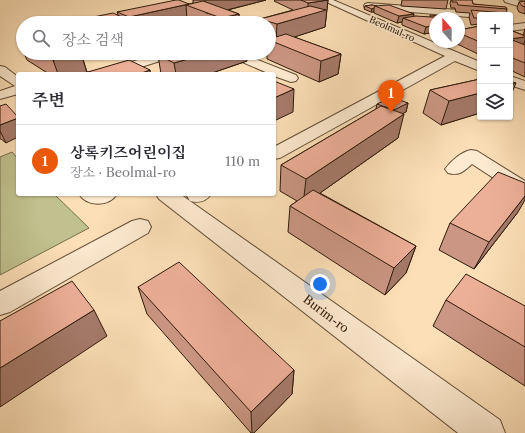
<!DOCTYPE html>
<html lang="ko">
<head>
<meta charset="utf-8">
<style>
	:root { --surface:#fff; --page:#f7f7f7; --text:#2b2b33; --muted:#7c7c81; --line:#e1e1e2; --accent:#ea580c }
	body { margin:0; font-family:"Libre Caslon Text","Noto Serif KR",serif; background:var(--page); color:var(--text) }
	.controls { position:absolute; right:12px; top:12px; display:grid; overflow:hidden; border-radius:4px; box-shadow:0 1px 3px #0004 }
	.controls button { width:36px; height:36px; display:grid; place-items:center; padding:0; border:0; border-bottom:1px solid var(--line); background:var(--surface); color:var(--text); font:20px sans-serif }
	.compass { position:absolute; left:429px; top:12px; width:36px; height:36px; border-radius:50%; background:var(--surface); box-shadow:0 1px 3px #0004; rotate:339deg }
	.you { position:absolute; left:320px; top:284px; width:14px; height:14px; margin:-10px; border:3px solid #fff; border-radius:50%; background:#1a73e8; box-shadow:0 0 0 6px #1a73e833 }
	.badge { display:grid; place-items:center; width:26px; height:26px; border-radius:50%; background:var(--accent); color:#fff; font-size:13px; font-weight:700 }
	.pin { position:absolute; translate:-50% -33px; filter:drop-shadow(0 1px 2px #0008) }
	.pin::after { content:''; position:absolute; top:21px; width:14px; height:12px; background:inherit; clip-path:polygon(0 0,100% 0,50% 100%) }
	.list { margin:0; padding:0; list-style:none }
	h2 { display:flex; justify-content:space-between; align-items:center; height:52px; margin:0; padding:0 16px; font-size:17px }
	h2 small { font-size:13px; font-weight:400; color:var(--muted) }
	.list li { display:grid; grid-template-columns:26px 1fr auto; gap:12px; align-items:center; box-sizing:border-box; height:72px; padding:0 16px; border-top:1px solid var(--line) }
	.list b { display:block; font-size:15px; white-space:nowrap }
	.list p { margin:0; font-size:13px; white-space:nowrap; color:var(--muted) }
	.list em { font-size:13px; font-style:normal; color:var(--muted) }
	.icon { flex:none; width:22px; height:22px; fill:none; stroke:currentColor; stroke-width:2; stroke-linecap:round; stroke-linejoin:round }
	.map { position:relative; flex:none; width:525px; height:433px; overflow:hidden }
	.search { position:absolute; background:var(--surface); box-shadow:0 1px 3px #0004; left:16px; top:16px; width:260px; height:44px; display:flex; align-items:center; gap:10px; box-sizing:border-box; padding:0 14px; border-radius:22px; color:var(--muted); font-size:15px }
	.panel { position:absolute; background:var(--surface); box-shadow:0 1px 3px #0004; left:16px; top:72px; width:260px; height:124px; border-radius:4px }
	.map>svg:first-child { display:block }
</style>
</head>
<body>
<div class="map">
<svg width="525" height="433" viewBox="0 0 525 433">
	<rect width="100%" height="100%" fill="#fcdfb7"/>
	<filter id="stains"><feTurbulence type="fractalNoise" baseFrequency=".005" numOctaves="4"/><feColorMatrix values="0 0 0 0 .2 0 0 0 0 .09 0 0 0 0 .02 0 0 0 .5 -.17"/></filter>
	<radialGradient id="worn" r=".72"><stop offset=".6" stop-color="#630" stop-opacity="0"/><stop offset="1" stop-color="#630" stop-opacity=".3"/></radialGradient>
	<polygon fill="#c0c18e" stroke="#766e4c" points="12,152 18,159 18,194 54,194 89,228 0,275 0,157"/>
	<g fill="none" stroke-linecap="round" stroke-linejoin="round">
		<defs>
			<g id="minor">
				<polygon points="322,0 333,0 480,62 480,71 455,61 280,158 274,159 274,147 445,56"/>
				<polygon points="504,0 517,0 525,2 525,8 505,2"/>
				<polygon points="368,3 484,12 489,15 480,15 480,18 365,8 364,6 365,4"/>
				<polygon points="525,23 525,29 510,31 510,25"/>
				<polygon points="162,53 181,53 179,55 119,74 98,74 100,71"/>
				<polygon points="224,53 240,53 296,75 298,78 296,81 291,82 274,76 274,74 270,74 226,55"/>
				<polygon points="0,66 5,67 18,77 18,94 0,99 0,91 15,86 0,76"/>
				<polygon points="510,76 525,81 525,90 510,85"/>
				<path d="M471 150 477 151 525 181V196L518 194 472 164C464 171 460 176 448 173L445 169C451 161 461 152 471 150Z"/>
				<path d="M79 194H117C109 207 87 207 79 194Z"/>
				<polygon points="156,194 180,194 500,420 505,433 458,433 159,199"/>
				<path d="M188 194H211C206 202 199 203 190 201L187 196Z"/>
				<polygon points="140,219 148,221 151,227 148,233 10,312 0,315 0,291 132,221"/>
			</g>
		</defs>
		<use href="#minor" stroke="#614b35" stroke-width="2"/>
		<use href="#minor" fill="#fdead0" fill-rule="evenodd"/>
	</g>
	<g fill="#cb9683" stroke="#2d1a0a">
		<polygon points="193,0 266,0 228,10 239,14 239,23 192,23 187,21 179,23 64,23 118,15 117,12 189,4 193,3"/>
		<polygon points="275,0 328,0 325,27 294,37 341,54 338,74 319,82 267,59 267,53 269,53 269,23 260,23 260,19 293,10 274,1"/>
		<polygon points="402,0 448,0 446,9 401,6"/>
		<polygon points="451,0 472,0 473,4 507,9 506,15 480,15 480,24 471,25 469,17 470,13 456,12 455,8 451,8 450,3"/>
		<polygon points="525,1 525,14 519,12 517,8 519,2"/>
		<polygon points="372,5 414,14 413,16 435,18 435,32 424,34 402,25 402,22 397,23 374,13 374,12 371,12 364,9 365,6"/>
		<polygon points="480,26 480,56 478,55 478,54 453,42 459,42 459,30"/>
		<polygon points="525,29 525,41 524,44 525,45 525,77 510,70 510,30 523,35"/>
		<polygon points="23,40 23,51 19,41"/>
		<polygon points="24,53 81,53 87,72 150,70 150,74 49,74 27,60"/>
		<polygon points="158,55 247,61 209,74 161,74"/>
		<polygon points="480,79 480,113 441,125 423,113 430,90"/>
		<polygon points="408,103 406,112 403,113 398,138 320,193 416,246 406,273 385,295 288,232 290,206 297,201 280,191 281,165 376,109 377,104"/>
		<polygon points="0,106 6,143 1,139 0,139"/>
		<polygon points="518,212 474,269 439,250 450,223"/>
		<polygon points="138,287 294,370 292,394 254,433 251,433 147,314"/>
		<polygon points="446,300 525,306 525,386 433,326"/>
	</g>
	<g fill="#a57a6a" stroke="#2d1a0a">
		<polygon points="205,0 266,0 211,14 206,13"/>
		<polygon points="328,0 325,27 276,43 277,24 308,15 308,3"/>
		<polygon points="189,4 186,5 187,21 179,23 130,23 129,17"/>
		<polygon points="374,8 374,12 371,12 372,9"/>
		<polygon points="239,14 239,23 221,23 221,18"/>
		<polygon points="414,14 412,21 403,18 402,22 397,23 399,16"/>
		<polygon points="124,18 125,23 100,23"/>
		<polygon points="435,25 435,32 424,34 426,27"/>
		<polygon points="525,37 525,41 522,47 510,49 510,39"/>
		<polygon points="80,53 81,53 87,73 83,74 58,74 53,60"/>
		<polygon points="209,53 247,53 247,61 209,74 176,74 174,63"/>
		<polygon points="341,54 338,74 319,82 321,61"/>
		<polygon points="150,70 150,74 139,74"/>
		<polygon points="516,83 510,97 510,85"/>
		<polygon points="294,89 293,112 274,121 274,98"/>
		<polygon points="480,93 480,113 441,125 449,101"/>
		<polygon points="408,103 406,112 391,120 393,110"/>
		<polygon points="404,114 398,138 303,205 306,179"/>
		<polygon points="18,118 18,137 6,143 0,131 0,125"/>
		<polygon points="525,196 525,200 518,212 474,269 489,242"/>
		<polygon points="416,246 406,273 385,295 394,268"/>
		<polygon points="94,310 107,336 0,407 0,368"/>
		<polygon points="294,370 292,394 254,433 252,433 251,412"/>
	</g>
	<g fill="#ecaf98" stroke="#2d1a0a">
		<polygon points="176,0 179,0 189,4 129,17 117,12"/>
		<polygon points="301,0 328,0 308,3"/>
		<polygon points="452,0 472,0 473,4 506,7 507,9 458,5 457,2 452,2"/>
		<polygon points="203,1 239,14 221,18 186,5"/>
		<polygon points="525,1 525,7 522,6 519,2"/>
		<polygon points="372,5 377,6 375,6 374,8 372,9 365,6"/>
		<polygon points="389,5 414,14 399,16 375,6"/>
		<polygon points="310,6 326,10 277,24 260,19"/>
		<polygon points="471,10 504,13 506,15 489,14 489,15 480,15 480,18 474,18"/>
		<polygon points="113,13 124,18 100,23 64,23"/>
		<polygon points="430,15 441,16 441,17 430,17"/>
		<polygon points="416,16 446,18 447,18 435,18 435,25 426,27 403,18"/>
		<polygon points="480,26 480,42 459,33 459,30"/>
		<polygon points="510,30 525,36 525,37 510,39"/>
		<polygon points="286,34 341,54 321,61 269,40 269,39"/>
		<polygon points="23,40 23,43 19,41"/>
		<polygon points="510,40 512,40 525,45 525,63 510,57"/>
		<polygon points="41,53 80,53 53,60"/>
		<polygon points="166,53 209,53 174,63 158,55"/>
		<polygon points="129,60 150,70 139,74 81,74"/>
		<polygon points="480,79 480,93 449,101 430,90"/>
		<polygon points="274,81 294,89 274,98"/>
		<polygon points="510,81 516,83 510,85"/>
		<polygon points="391,97 408,103 394,110 377,104"/>
		<polygon points="6,104 18,117 18,118 0,125 0,106"/>
		<polygon points="381,106 404,114 306,179 281,165"/>
		<polygon points="498,172 525,183 525,196 489,242 450,223"/>
		<polygon points="313,190 416,246 394,268 290,206"/>
		<polygon points="179,262 294,370 251,412 138,287"/>
		<polygon points="466,274 525,306 525,347 446,300"/>
		<polygon points="72,281 94,310 0,368 0,321"/>
	</g>
	<g text-anchor="middle" stroke-width="3" stroke-linejoin="round" paint-order="stroke">
		<g font-size="9" fill="#2d1a0a" stroke="#fdead0">
			<text transform="translate(392 29) rotate(24)" y="3">Beolmal-ro</text>
		</g>
		<g font-size="12" fill="#2d1a0a" stroke="#fdead0">
			<text transform="translate(326 314) rotate(37)" y="4">Burim-ro</text>
		</g>
	</g>
	<rect width="100%" height="100%" filter="url(#stains)"/>
	<rect width="100%" height="100%" fill="url(#worn)"/>
</svg>
<div class="controls">
<button>+</button>
<button>−</button>
<button><svg class="icon" aria-label="layers" viewBox="0 0 24 24"><path d="M12 4l9 5-9 5-9-5zM3 14l9 5 9-5"/></svg></button>
</div>
<svg class="compass" viewBox="-18 -18 36 36"><path d="M0-13l5 13h-10z" fill="#e53935"/><path d="M0 13l5-13h-10z" fill="#7c7c81"/></svg>
<div class="you"></div>
<div class="pin badge" style="left:391px;top:113px">1</div>
<div class="search"><svg class="icon" aria-label="search" viewBox="0 0 24 24"><circle cx="10" cy="10" r="6"/><path d="M15 15l6 6"/></svg>장소 검색</div>
<section class="panel">
<h2>주변<small></small></h2>
<ul class="list">
<li><span class="badge">1</span><div><b>상록키즈어린이집</b><p>장소 · Beolmal-ro</p></div><em>110 m</em></li>
</ul>
</section>
</div>
</body>
</html>
